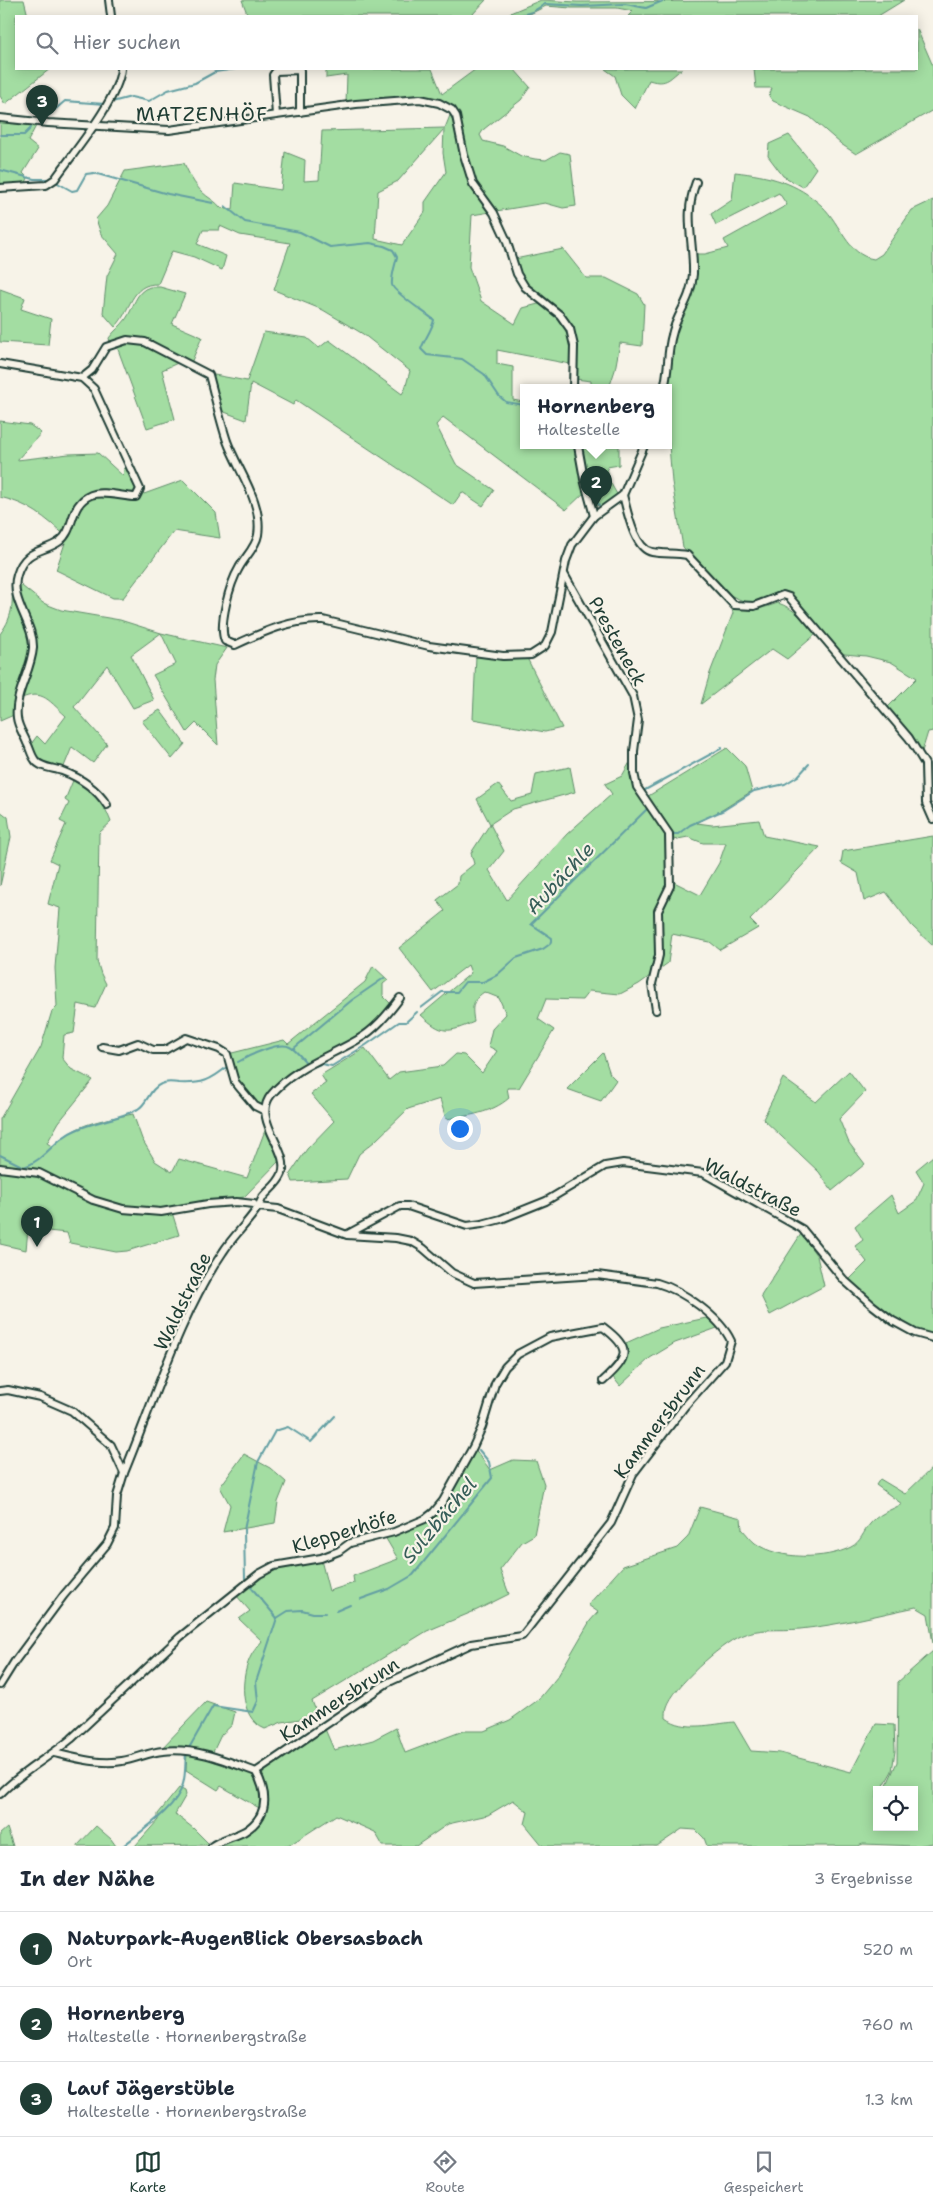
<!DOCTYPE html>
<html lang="de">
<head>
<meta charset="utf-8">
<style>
	:root { --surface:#fff; --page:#f2f2f3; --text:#1f2937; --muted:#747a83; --line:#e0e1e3; --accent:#1f3d34 }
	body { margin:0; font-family:"Shantell Sans",sans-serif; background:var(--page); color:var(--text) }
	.controls { position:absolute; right:15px; bottom:15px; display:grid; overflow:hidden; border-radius:0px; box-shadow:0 2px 12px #0003 }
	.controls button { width:45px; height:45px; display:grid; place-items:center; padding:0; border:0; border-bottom:1px solid var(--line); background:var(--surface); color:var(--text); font:25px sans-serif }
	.you { position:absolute; left:459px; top:1128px; width:18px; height:18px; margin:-12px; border:4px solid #fff; border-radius:50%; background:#1a73e8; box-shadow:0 0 0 8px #1a73e833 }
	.badge { display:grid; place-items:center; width:32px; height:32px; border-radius:50%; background:var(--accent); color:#fff; font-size:16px; font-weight:700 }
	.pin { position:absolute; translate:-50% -41px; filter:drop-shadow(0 1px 2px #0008) }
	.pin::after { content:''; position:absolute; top:26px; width:18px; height:15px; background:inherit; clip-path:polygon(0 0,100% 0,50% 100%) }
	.popup { position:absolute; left:520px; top:384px; width:152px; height:65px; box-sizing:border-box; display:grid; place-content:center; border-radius:0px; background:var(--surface); filter:drop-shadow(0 1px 4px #0005); font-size:16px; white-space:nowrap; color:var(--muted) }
	.popup b { font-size:19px; color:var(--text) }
	.popup::after { content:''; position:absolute; left:50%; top:100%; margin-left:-10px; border:10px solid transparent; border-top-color:var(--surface) }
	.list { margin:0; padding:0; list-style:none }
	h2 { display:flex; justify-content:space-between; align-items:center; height:65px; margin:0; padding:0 20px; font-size:21px }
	h2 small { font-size:16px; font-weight:400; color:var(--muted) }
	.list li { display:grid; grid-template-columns:32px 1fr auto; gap:15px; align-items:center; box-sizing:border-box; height:75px; padding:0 20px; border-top:1px solid var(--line) }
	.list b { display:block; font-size:19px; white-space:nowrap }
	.list p { margin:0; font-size:16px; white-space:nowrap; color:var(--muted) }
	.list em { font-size:16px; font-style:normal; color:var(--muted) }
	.icon { flex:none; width:28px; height:28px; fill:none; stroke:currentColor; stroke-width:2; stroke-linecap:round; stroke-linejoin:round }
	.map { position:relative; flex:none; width:933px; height:1846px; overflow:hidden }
	.search { position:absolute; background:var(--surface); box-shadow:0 2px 12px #0003; left:15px; right:15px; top:15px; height:55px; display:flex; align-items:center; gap:12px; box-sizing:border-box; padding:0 18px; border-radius:0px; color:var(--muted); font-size:19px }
	.sheet { height:290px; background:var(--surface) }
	nav { display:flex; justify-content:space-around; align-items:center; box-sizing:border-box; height:70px; border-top:1px solid var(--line); background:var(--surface); font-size:14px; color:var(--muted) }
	nav a { display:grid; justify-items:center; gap:2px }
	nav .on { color:var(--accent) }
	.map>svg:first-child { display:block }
</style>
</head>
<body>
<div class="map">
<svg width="933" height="1846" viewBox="0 0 933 1846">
	<rect width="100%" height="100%" fill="#f7f3e8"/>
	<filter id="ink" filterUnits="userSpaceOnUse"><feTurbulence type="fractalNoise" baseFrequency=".02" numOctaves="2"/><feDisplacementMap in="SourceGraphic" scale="10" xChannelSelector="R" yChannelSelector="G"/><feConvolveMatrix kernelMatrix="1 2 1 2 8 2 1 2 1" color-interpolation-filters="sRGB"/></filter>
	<g filter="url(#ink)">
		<g fill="#a3dda2" stroke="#618d6b" fill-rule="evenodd">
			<polygon points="0,0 24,0 28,16 16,16 16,69 50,69 5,104 0,96"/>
			<polygon points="242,0 486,0 471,16 248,16"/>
			<polygon points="541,0 577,2 904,0 878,16 628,16 633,11 617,8 571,8 546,6 526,16 503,16"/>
			<polygon points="917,29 933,66 933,110 856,154 841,144 810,117 773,101 769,96 772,88 756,88 754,69 917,69"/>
			<path d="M326 69H432L442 94 476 69H514L530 87 521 100 484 129 480 135 483 141 503 146 521 156 535 159 546 160 560 152 570 154 576 206 563 208 545 203 472 215 469 267 481 301 515 324 523 308 542 303C568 325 573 330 570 364L497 350V364L513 367V400L523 402 524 446H576L585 492 566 510 443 417 436 425 456 464 494 490 483 506 462 492 453 505 296 400 293 405 251 383 246 420 219 410 209 374 247 381 264 332 307 338 319 348 329 340 402 394 405 389 410 371 363 334 323 310 274 290 290 243 240 235 220 226 219 230H203L197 244 226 256 222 270 194 257 172 251 158 284C130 283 131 312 115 327L103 313 107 276 118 254 101 234 96 219 107 206 125 171 184 163C189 174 194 184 202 192 208 198 216 201 221 208L233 210 235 183 281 190 285 152 305 160 304 181 319 180 322 131 445 128 451 113 455 111 420 98H393L346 103 347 75 326 78ZM444 129 443 153 446 172 425 202V212L402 245 375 239 378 191 398 181Z"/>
			<path d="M605 69H682C670 77 668 86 649 80L635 109 621 95 615 76Z"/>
			<polygon points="0,122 36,126 28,141 38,149 23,173 28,178 25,185 0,186"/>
			<polygon points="789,135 816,168 803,187 783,176 768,156 769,144"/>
			<path d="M735 172C770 176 796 182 822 206 841 224 847 255 874 259L882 254 912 210 933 200V731L928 732 920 758 906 737 883 712 917 678 891 662 866 656 834 653 787 599 750 604 723 592 683 547 672 482 668 433V388H665L669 337 688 296 693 254H705L728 248 724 240 787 205 779 193 716 225 711 214 732 200Z"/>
			<path d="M563 249 586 278H606L638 294 644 304 642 346 620 343 615 370 609 388H591V381L575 379 573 331C551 309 524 290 515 259Z"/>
			<path d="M150 287H160L185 294 172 324 202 337 191 363 145 340 110 342 109 338C114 331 121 326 126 319 134 308 135 291 150 287Z"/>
			<polygon points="0,289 25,298 21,309 51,319 48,345 0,342"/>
			<polygon points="126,342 144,343 182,361 162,370 175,419 147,428 116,344"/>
			<path d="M0 421 30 425 41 433 17 460 69 454 98 453 123 476 127 453 144 494 183 480 216 513 220 538 174 531 123 598H113L56 570 67 537C44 517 30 504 0 497Z"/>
			<polygon points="580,446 619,446 619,465 607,467 610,482 618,496 603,507 595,505 589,491"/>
			<path d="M12 578 43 603 61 610 120 620 161 633 227 648 215 665 213 680 218 745 196 723 187 732 153 675 176 664 161 633 131 655 154 700 133 708 107 665 74 707 107 744 93 763 72 747 63 769C45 764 36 764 31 744L37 736 45 744 66 716C46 698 42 688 15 701L16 714 0 721V634C15 614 12 602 12 578Z"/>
			<path d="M778 603C794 608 805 621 816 634L787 659 772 649 701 704 710 673 733 613 731 605C744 614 764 608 778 603Z"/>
			<polygon points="476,656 503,660 527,658 562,728 545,732 473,719"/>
			<polygon points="160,710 185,744 172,759 142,721"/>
			<path d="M727 748 745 766 752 791 722 810 697 823 712 825 759 820 764 836 820 847 750 920 758 928 720 950 710 942 672 934 668 963 639 984 620 994 589 991 582 1000 546 999 538 1019 554 1030 519 1088H507L509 1098C492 1113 468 1116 446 1119L440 1099 408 1109 375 1141 359 1154 347 1179 293 1182 290 1174 307 1149 334 1121 311 1094 326 1083 321 1075 365 1048 389 1080 399 1072 443 1066 456 1054 464 1055 482 1073 497 1051 488 1046 492 1029 506 1014 499 998 484 992C471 1001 472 1008 474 1022 448 1033 443 1035 421 1015L471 973 468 965 433 992 399 948 445 911 437 900 458 884 459 876 474 864 471 853 490 824 477 799 498 784 511 801 532 795 536 774 570 767 575 792 513 809 490 824 504 851 489 870 507 900 567 834 612 794 605 784 622 776 633 757 636 786 668 834V879L700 895 719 863 726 843H703L688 837 673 840 669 829 645 798Z"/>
			<path d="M74 778C95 790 102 799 111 822L99 833 97 961 101 974 106 984 95 1008 78 1004 74 1033 64 1035 62 1058 71 1069 93 1080 59 1122 47 1143 53 1147C74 1123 103 1120 133 1114L142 1139 155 1161 172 1172 179 1159 247 1178 267 1125 280 1160 244 1197 171 1209 179 1235 127 1251 116 1252 70 1243 67 1233 28 1229 26 1250 0 1244V1119L41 1047 52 1011 57 1006 55 968 60 908 48 904 58 864 50 860 66 824 60 821 69 803 65 800Z"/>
			<polygon points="0,811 8,817 11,837 0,886"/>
			<polygon points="933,836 933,946 912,926 886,892 864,901 858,873 841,863 843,851"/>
			<polygon points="373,966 388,980 383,984 383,996 393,1006 368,1030 284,1080 264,1106 259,1106 236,1078 228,1054 284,1040 288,1044 365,982"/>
			<polygon points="603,1053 610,1074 616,1080 601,1101 567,1089"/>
			<polygon points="849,1071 865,1092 839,1119 849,1143 865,1164 832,1191 819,1172 763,1119 783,1078 816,1102"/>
			<path d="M933 1156V1337C900 1326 873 1306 845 1284L867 1262 855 1246 863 1240 855 1226 891 1195 899 1213 916 1201 924 1183 916 1170Z"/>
			<polygon points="801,1234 817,1256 824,1286 770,1315 761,1296"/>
			<polygon points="711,1317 720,1327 675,1343 650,1358 620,1386 612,1376 626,1353 626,1343 659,1328"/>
			<path d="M475 1449 490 1470 513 1460 536 1461 544 1484 534 1535 522 1542 500 1570 509 1594 477 1610 427 1631 312 1701 318 1716 282 1722 265 1729C238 1718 240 1675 252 1654 255 1649 259 1645 262 1641L239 1619 250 1611 236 1595 256 1578 276 1567 321 1560 329 1591 354 1583 353 1576 398 1559 385 1537 403 1532 426 1521Z"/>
			<polygon points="244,1454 270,1468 286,1482 278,1502 275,1523 223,1532 230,1505 220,1487"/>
			<path d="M933 1467V1643L928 1614 916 1607C878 1615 839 1625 800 1629 779 1631 759 1627 740 1636 721 1644 673 1687 667 1707 666 1710 666 1715 666 1718 685 1732 712 1724 734 1722L751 1751 780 1753 851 1772 876 1724 894 1725 895 1751 892 1771 882 1789 886 1787 897 1762 898 1682 933 1651V1843L917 1846 863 1844 858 1846H707L704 1838 696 1830 682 1829 657 1846H543L525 1824 528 1812 513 1800 488 1815 448 1824 416 1846H383L375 1832 336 1815 288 1846H216C234 1837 266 1823 268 1800 269 1791 265 1784 262 1777L264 1770 325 1729 334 1750 373 1740 396 1728 405 1753 463 1731H484L510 1720 538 1700 558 1676 590 1621 598 1612 588 1605 623 1566 677 1548 688 1537 700 1507 741 1518 742 1529C746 1533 750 1539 755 1543 778 1560 826 1560 851 1547 861 1542 863 1532 870 1524 878 1514 891 1510 902 1504L876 1485 880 1479 905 1494ZM877 1790H914V1827H877Z"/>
			<polygon points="206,1702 235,1712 232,1725 221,1735 212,1754 160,1750"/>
			<path d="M187 1753C206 1757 259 1767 262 1789 263 1796 261 1803 261 1809L221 1786 218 1790 186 1770Z"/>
			<polygon points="179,1788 185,1791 186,1795 175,1814 193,1828 210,1845 135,1846 158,1820 158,1814"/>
			<polygon points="96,1826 111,1839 116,1846 77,1846"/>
			<polygon points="7,1828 13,1846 0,1846 0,1834"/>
		</g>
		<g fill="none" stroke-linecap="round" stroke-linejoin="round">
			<g stroke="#639fa3" stroke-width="2">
				<polyline points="518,16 532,12 545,4 582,6 625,4 646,8 665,0"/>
				<polyline points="112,102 131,97 149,101 168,90 195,83 215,72 236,69"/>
				<polyline points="43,120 65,101 105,104"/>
				<polyline points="0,135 24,135 31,128"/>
				<polyline points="0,170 34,179 49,179"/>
				<polyline points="54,181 72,191 77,190 86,174 94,173 168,194 213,203"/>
				<path d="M225 206 245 222 300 232 330 247 370 243 384 246 393 250 397 257C395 265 391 277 392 285 393 292 426 313 434 320 432 330 425 338 421 349L427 355 462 359 484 374 499 396 506 402 524 405"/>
				<polyline points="583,457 589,486 599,505"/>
				<polyline points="644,794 645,790 722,748"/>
				<polyline points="670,830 674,834 678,834 690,825 724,810 754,791 785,784 798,776 809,764"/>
				<polyline points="421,1008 442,992 457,992 465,982 483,982 497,975 516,958 543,949 550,944 552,938 531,924 648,808"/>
				<polyline points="293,1049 352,1000 384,978"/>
				<path d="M238 1062C248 1056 279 1041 290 1047 296 1050 302 1058 307 1064"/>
				<polyline points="312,1067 321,1064 332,1066 366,1045 399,1022 406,1022 417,1012"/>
				<path d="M0 1155 24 1167C45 1160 55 1138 76 1130 96 1121 119 1119 138 1109 148 1103 149 1089 161 1084 166 1081 173 1082 179 1083 202 1084 210 1081 228 1066"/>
				<polyline points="245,1579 244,1530 258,1462 275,1431 288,1427 311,1442 335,1416"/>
				<polyline points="250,1586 277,1618"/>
				<polyline points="361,1599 389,1589 413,1575 492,1478 489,1462 479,1450"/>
				<polyline points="336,1611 350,1605"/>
				<polyline points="189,1748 213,1706 253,1712 258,1701 256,1682 277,1618 288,1611 302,1610 313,1613 325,1613"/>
				<path d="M123 1846C141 1831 177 1808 183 1784 186 1774 185 1762 186 1752"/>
			</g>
			<defs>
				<g id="minor">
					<polyline points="109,0 111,16"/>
					<polyline points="276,115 273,75 276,71 300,70 300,112"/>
					<polyline points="0,118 48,123 169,130 356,104 420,99 439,103 452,110 456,116 464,155 473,184 494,213 506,239 517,274 525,287 560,315 570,329 574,346 573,388"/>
					<path d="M0 188 46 185 55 179C74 152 118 100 121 69"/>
					<path d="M0 364 82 378 94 389 140 489 136 497C123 497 103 490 91 495 69 504 75 530 60 541 44 553 25 548 17 575 9 600 34 623 33 648 31 672 14 694 17 718 18 727 24 735 27 743 30 748 31 755 35 760 40 768 54 768 62 771 81 778 96 788 107 805"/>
					<path d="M82 378 92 370 106 347 127 340 145 342 209 375C215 397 220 420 227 441 238 471 263 502 258 535 256 547 245 557 239 568 230 583 218 625 225 641L235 645C263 632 291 619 323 620L429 646 503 656 531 655 545 646 552 632 566 561 572 545 594 516 623 495 644 446"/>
					<path d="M664 388C669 371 667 352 672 335 677 312 691 302 693 274 694 239 683 217 696 182"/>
					<polyline points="578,446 584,479 594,516"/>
					<path d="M623 495C627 510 634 549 652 552 664 554 676 553 687 555L734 605 754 606 783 595 789 597 909 738 925 764 926 803 933 819"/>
					<polyline points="564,574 633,696 638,720 634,751 634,773 637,787 669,834 670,886 658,911 659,955 652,984 656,1010"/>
					<polyline points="102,1047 119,1050 138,1043 153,1050 165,1050 186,1038 219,1049 227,1054 235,1082 255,1106 265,1111"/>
					<polyline points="0,1168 39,1173 93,1200 123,1209 161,1212 208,1204 236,1202 254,1204"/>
					<polyline points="348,1234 400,1206 408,1206 467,1226 482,1224 501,1219 546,1201 605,1166 623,1163 703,1173 802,1229 844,1280 871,1304 893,1321 915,1333 933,1338"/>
					<polyline points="0,1391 8,1390 40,1397 72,1411 111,1445 124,1473"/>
					<path d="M0 1685 15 1661 64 1595 107 1544 115 1528 117 1496 124 1473C154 1401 179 1316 223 1252 233 1236 248 1223 258 1207 260 1204 261 1200 263 1197 270 1189 278 1184 282 1174 291 1151 251 1120 271 1095 293 1068 328 1057 357 1040 375 1030 388 1014 400 998"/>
					<path d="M54 1753C75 1758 100 1765 122 1761 136 1759 149 1752 163 1751 195 1747 227 1761 256 1772 268 1794 269 1816 245 1831 234 1837 222 1839 212 1846"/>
					<path d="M256 1772 387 1683 471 1644 522 1636 611 1523 633 1474 685 1406 725 1361 731 1341C720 1317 682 1290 657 1283L597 1275 474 1283 452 1273 423 1248 411 1241 396 1238 347 1235 278 1209 258 1207"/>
					<path d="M0 1794C21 1772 48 1758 71 1739L180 1637 259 1574 274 1566 321 1558 339 1551 350 1543 394 1532 425 1519 434 1512 443 1501 473 1447 482 1427 495 1384 505 1367 518 1354 550 1337 603 1327C632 1349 629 1357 603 1381"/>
				</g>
			</defs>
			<use href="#minor" stroke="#1f3d34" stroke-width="10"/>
			<use href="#minor" stroke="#f7f3e8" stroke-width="6"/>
		</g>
	</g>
	<g text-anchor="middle" stroke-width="4.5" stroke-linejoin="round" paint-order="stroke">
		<g font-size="19" fill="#1f3d34" stroke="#f7f3e8">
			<text transform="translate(618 641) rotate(61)" y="7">Presteneck</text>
			<text transform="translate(753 1187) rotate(27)" y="7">Waldstraße</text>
			<text transform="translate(182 1301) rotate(-64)" y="7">Waldstraße</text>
			<text transform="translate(659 1421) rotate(-53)" y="7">Kammersbrunn</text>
			<text transform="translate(344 1531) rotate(-17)" y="7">Klepperhöfe</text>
			<text transform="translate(339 1699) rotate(-33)" y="7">Kammersbrunn</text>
		</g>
		<g font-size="20" letter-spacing="1" fill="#1f3d34" stroke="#f7f3e8">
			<text x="202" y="121">MATZENHÖF</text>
		</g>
		<g font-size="20" font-style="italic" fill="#365e59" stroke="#f7f3e8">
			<text transform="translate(560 878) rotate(-47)" y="7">Aubächle</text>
			<text transform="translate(439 1520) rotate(-50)" y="7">Sulzbächel</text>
		</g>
	</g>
</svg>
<div class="controls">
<button><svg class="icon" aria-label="locate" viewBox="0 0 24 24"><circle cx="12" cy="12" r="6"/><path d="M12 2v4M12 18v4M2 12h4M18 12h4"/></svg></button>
</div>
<div class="you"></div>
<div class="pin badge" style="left:37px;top:1247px">1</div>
<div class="pin badge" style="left:596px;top:507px">2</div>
<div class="popup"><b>Hornenberg</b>Haltestelle</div>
<div class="pin badge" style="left:42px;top:126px">3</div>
<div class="search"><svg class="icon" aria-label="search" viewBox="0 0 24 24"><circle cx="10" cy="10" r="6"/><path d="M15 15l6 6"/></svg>Hier suchen</div>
</div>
<section class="sheet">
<h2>In der Nähe<small>3 Ergebnisse</small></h2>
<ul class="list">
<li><span class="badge">1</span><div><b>Naturpark-AugenBlick Obersasbach</b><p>Ort</p></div><em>520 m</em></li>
<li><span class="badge">2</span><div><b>Hornenberg</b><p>Haltestelle · Hornenbergstraße</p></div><em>760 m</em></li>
<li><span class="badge">3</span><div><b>Lauf Jägerstüble</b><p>Haltestelle · Hornenbergstraße</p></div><em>1.3 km</em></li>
</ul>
</section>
<nav>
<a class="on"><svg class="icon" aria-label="map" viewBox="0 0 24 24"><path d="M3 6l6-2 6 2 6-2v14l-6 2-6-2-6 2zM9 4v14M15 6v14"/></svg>Karte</a>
<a><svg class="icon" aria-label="directions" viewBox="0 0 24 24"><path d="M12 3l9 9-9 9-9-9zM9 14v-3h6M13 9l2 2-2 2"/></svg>Route</a>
<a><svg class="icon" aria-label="saved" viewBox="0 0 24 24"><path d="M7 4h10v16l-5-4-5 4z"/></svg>Gespeichert</a>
</nav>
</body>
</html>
